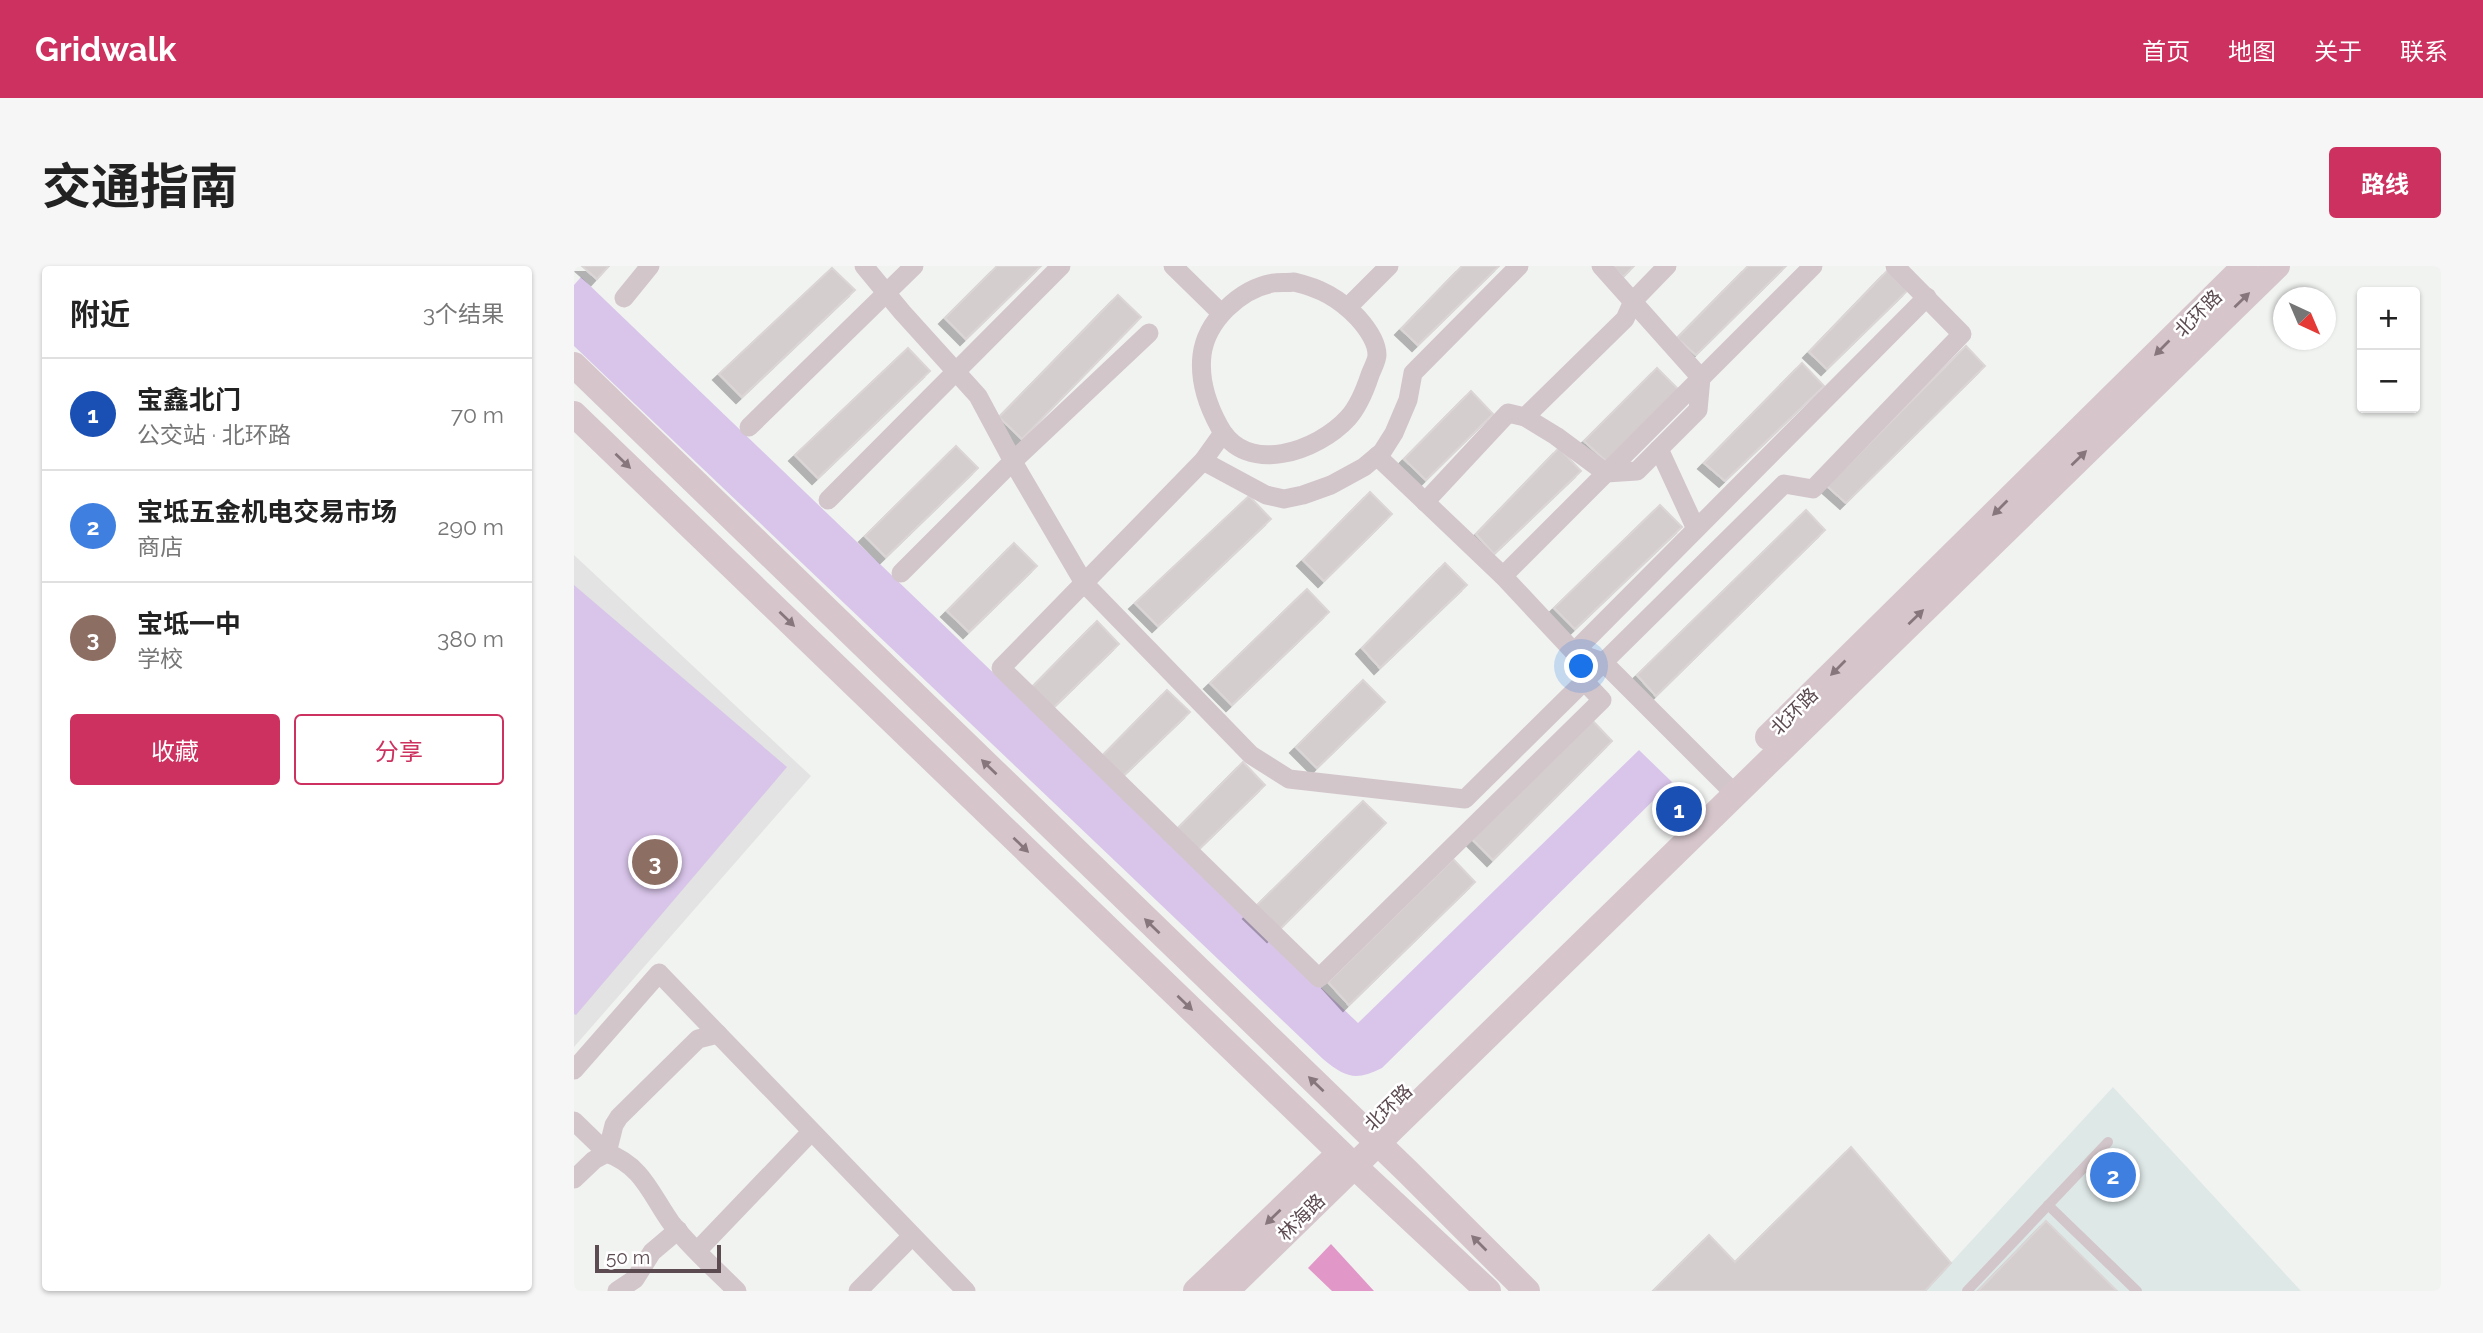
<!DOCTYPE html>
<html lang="zh">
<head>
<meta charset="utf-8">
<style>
	:root { --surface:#fff; --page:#f6f6f6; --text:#222; --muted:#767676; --line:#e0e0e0; --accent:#cc315f }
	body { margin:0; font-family:Raleway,"Noto Sans SC",sans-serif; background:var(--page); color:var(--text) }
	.controls { position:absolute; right:21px; top:21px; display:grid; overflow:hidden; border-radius:7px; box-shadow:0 2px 5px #0004 }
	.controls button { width:63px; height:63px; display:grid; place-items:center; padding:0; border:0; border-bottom:2px solid var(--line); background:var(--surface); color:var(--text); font:35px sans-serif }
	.compass { position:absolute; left:1699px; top:21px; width:63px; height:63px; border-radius:50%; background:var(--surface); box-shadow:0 2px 5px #0004; rotate:136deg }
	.scale { position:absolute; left:21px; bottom:18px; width:126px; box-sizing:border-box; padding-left:7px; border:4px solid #5c4b51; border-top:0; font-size:19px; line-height:24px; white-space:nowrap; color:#5c4b51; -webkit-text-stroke:5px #fff; paint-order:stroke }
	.you { position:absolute; left:1008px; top:401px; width:24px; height:24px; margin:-18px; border:5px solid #fff; border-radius:50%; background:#1a73e8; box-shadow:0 0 0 10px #1a73e833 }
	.badge { display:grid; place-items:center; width:46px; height:46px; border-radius:50%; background:var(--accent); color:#fff; font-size:23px; font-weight:700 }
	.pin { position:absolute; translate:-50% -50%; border:4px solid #fff; box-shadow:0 2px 7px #0006 }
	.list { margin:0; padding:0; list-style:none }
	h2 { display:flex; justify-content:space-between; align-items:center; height:91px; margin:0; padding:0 28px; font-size:30px }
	h2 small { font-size:23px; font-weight:400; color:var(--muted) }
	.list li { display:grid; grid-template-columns:46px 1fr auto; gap:21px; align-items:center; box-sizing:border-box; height:112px; padding:0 28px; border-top:2px solid var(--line) }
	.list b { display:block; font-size:26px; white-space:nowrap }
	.list p { margin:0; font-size:23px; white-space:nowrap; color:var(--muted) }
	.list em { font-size:23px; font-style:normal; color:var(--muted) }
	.actions { display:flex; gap:14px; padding:21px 28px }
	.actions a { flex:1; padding:16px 0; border:2px solid var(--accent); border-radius:7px; text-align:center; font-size:24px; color:var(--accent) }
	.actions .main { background:var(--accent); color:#fff }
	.map { position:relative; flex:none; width:1867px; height:1025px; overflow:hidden; border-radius:7px }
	header { display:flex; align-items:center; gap:42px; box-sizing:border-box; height:98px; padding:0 35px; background:var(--accent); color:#fff }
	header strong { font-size:33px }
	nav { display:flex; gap:38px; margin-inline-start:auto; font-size:24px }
	.intro { display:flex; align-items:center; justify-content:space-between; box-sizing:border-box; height:168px; padding:0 42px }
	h1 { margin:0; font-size:49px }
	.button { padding:18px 32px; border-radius:7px; background:var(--accent); color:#fff; font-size:24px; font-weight:700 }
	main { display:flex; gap:42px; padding:0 42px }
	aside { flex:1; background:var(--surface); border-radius:7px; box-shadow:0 2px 5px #0004 }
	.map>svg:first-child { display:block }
</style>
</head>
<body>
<header>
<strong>Gridwalk</strong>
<nav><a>首页</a><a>地图</a><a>关于</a><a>联系</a></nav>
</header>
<div class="intro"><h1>交通指南</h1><a class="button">路线</a></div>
<main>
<aside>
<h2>附近<small>3个结果</small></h2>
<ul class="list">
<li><span class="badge" style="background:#1a4fb4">1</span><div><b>宝鑫北门</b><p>公交站 · 北环路</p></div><em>70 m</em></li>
<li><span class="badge" style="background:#3f7fe0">2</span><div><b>宝坻五金机电交易市场</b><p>商店</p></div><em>290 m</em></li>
<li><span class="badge" style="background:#8d6e63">3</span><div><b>宝坻一中</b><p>学校</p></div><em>380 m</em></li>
</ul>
<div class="actions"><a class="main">收藏</a><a>分享</a></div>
</aside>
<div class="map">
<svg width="1867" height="1025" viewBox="0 0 1867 1025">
	<defs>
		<filter id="shadow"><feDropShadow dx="-6" dy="6" stdDeviation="0" flood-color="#0004"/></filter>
	</defs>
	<rect width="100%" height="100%" fill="#f1f3f1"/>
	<polygon fill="#dee8e7" points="1539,821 1727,1025 1351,1025"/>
	<polygon fill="#e2e3e2" points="0,289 237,510 0,781"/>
	<g fill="#d9c5ea">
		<path d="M7 11 784 757 1065 484 1098 516 808 802C782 815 772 812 749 793L0 80V19Z"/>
		<polygon points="0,319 213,501 2,749 0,748"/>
	</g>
	<polygon fill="#e198c8" points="757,978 800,1025 758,1025 734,1002"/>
	<g fill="#d4cecf" stroke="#dbd5d6" stroke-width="2" filter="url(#shadow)">
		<polygon points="8,0 35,0 23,13"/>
		<polygon points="423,0 467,0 392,73 371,52"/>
		<polygon points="888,0 925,0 844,79 827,63"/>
		<polygon points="1038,0 1060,0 1049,11"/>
		<polygon points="1174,0 1212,0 1122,89 1103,72"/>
		<polygon points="258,2 281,24 168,131 145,108"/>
		<polygon points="1314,4 1334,24 1253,103 1235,86"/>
		<polygon points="544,29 567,51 448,173 425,151"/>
		<polygon points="1392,80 1411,100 1272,237 1253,220"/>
		<polygon points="334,82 356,105 244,212 221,189"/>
		<polygon points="1228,97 1250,120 1151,215 1130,197"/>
		<polygon points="1083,102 1105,124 1032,195 1010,175"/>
		<polygon points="897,125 919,148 852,214 830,193"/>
		<polygon points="382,180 404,202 312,291 291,270"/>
		<polygon points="985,182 1007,205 920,288 902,268"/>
		<polygon points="796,226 818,248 750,315 729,294"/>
		<polygon points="675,230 697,253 584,360 561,337"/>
		<polygon points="1086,239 1108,261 1001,363 980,342"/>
		<polygon points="1232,244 1251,264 1082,430 1063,409"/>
		<polygon points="440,277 463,300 395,366 373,345"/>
		<polygon points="871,297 893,319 806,402 788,382"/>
		<polygon points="733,323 755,346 658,439 636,417"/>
		<polygon points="523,355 545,378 477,444 456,423"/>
		<polygon points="789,414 811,436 743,502 722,481"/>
		<polygon points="593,424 616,446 547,512 526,492"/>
		<polygon points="1016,452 1038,475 919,594 896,571"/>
		<polygon points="669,496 691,519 623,585 602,564"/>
		<polygon points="789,535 812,557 699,670 675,647"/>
		<polygon points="879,593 901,616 775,739 754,716"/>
		<polygon points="1277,881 1377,997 1351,1025 1079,1025 1135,969 1161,996"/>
		<polygon points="1472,955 1543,1025 1404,1025"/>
	</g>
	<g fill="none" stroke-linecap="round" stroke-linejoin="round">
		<g stroke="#d3c6cb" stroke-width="10">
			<polyline points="1474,939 1563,1025"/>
			<polyline points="1393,1025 1534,876"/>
		</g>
		<g stroke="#d3c6cb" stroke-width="19">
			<polyline points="290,0 328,46 404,130 442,201 510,317 677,489 715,513 891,533 1210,218 1239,223 1388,68 1321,0"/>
			<polyline points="599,0 647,47"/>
			<path d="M720 16C746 22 765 32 784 52 792 61 803 76 803 89 803 95 798 103 796 109 791 124 784 141 774 152 744 185 672 211 645 160 633 138 625 115 628 89 632 56 665 23 699 17 705 16 713 17 720 16Z"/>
			<polyline points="50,32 76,0"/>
			<polyline points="774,41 815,0"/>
			<polyline points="951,151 982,170 1032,207 1063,205 1124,144 1127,112 1027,0"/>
			<polyline points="175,161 340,0"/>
			<polyline points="649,167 629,195 427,402 745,712 1028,434 1010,415 1000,386 1353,31"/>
			<polyline points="1085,183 1122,263"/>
			<polyline points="803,190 929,310 1000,386 1029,396 1161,528"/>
			<polyline points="629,195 692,229 710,233 729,229 757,219 790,201 808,186 820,167 834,134 839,107 945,0"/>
			<polyline points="254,234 487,0"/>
			<polyline points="851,236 934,147 951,151 1051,53 1059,35 1093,0"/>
			<polyline points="327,307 439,195 575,67"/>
			<polyline points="929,310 1239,0"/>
			<polyline points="0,804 85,707 392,1025"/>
			<polyline points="0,855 33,887 40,859 45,851 124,773 144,768"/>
			<path d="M0 913 20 894 33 887C69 900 77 929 98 958 117 982 141 1003 163 1025"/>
			<polyline points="123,985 237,866"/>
			<polyline points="43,1025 61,1013 78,986 104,964"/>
			<polyline points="284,1025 338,970"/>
		</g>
		<g stroke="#d6c6cc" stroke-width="26">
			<polyline points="0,99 834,906 953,1025"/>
			<polyline points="0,148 779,899 914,1025"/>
			<polyline points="1194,471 1671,0"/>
			<polyline points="622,1025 765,888"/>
			<polyline points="652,1025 1703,0"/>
		</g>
	</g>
	<defs><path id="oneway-solid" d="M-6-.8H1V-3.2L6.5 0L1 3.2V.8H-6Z" transform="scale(1.75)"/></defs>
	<g fill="#87767c">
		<use href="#oneway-solid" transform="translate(1668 34) rotate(-44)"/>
		<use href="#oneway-solid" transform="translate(1588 82) rotate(135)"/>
		<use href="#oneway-solid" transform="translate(1505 192) rotate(-44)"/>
		<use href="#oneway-solid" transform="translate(49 195) rotate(44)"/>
		<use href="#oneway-solid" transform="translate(1426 242) rotate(135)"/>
		<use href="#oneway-solid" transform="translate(1342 351) rotate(-44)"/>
		<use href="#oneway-solid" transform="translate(213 353) rotate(44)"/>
		<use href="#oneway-solid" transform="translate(1264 402) rotate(135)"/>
		<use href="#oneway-solid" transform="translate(415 501) rotate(-136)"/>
		<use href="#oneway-solid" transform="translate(447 579) rotate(44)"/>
		<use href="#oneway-solid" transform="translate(578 660) rotate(-136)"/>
		<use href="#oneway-solid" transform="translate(611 737) rotate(44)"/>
		<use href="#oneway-solid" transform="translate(742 818) rotate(-136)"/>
		<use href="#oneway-solid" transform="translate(699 951) rotate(136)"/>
		<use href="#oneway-solid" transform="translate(905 977) rotate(-135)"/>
	</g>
	<g text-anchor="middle" stroke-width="5" stroke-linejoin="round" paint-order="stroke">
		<g font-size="19" fill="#5c4b51" stroke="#fff">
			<text transform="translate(1624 47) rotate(-45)" y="7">北环路</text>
			<text transform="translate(1220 445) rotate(-45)" y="7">北环路</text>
			<text transform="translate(814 841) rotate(-44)" y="7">北环路</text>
			<text transform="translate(727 951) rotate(-45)" y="7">林海路</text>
		</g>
	</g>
</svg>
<div class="controls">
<button>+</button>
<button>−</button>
</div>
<svg class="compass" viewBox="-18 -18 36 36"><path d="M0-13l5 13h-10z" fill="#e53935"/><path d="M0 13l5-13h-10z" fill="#767676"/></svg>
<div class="scale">50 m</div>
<div class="you"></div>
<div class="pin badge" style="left:1105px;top:543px;background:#1a4fb4">1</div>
<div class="pin badge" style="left:1539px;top:909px;background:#3f7fe0">2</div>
<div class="pin badge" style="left:81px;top:596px;background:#8d6e63">3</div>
</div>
</main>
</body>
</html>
